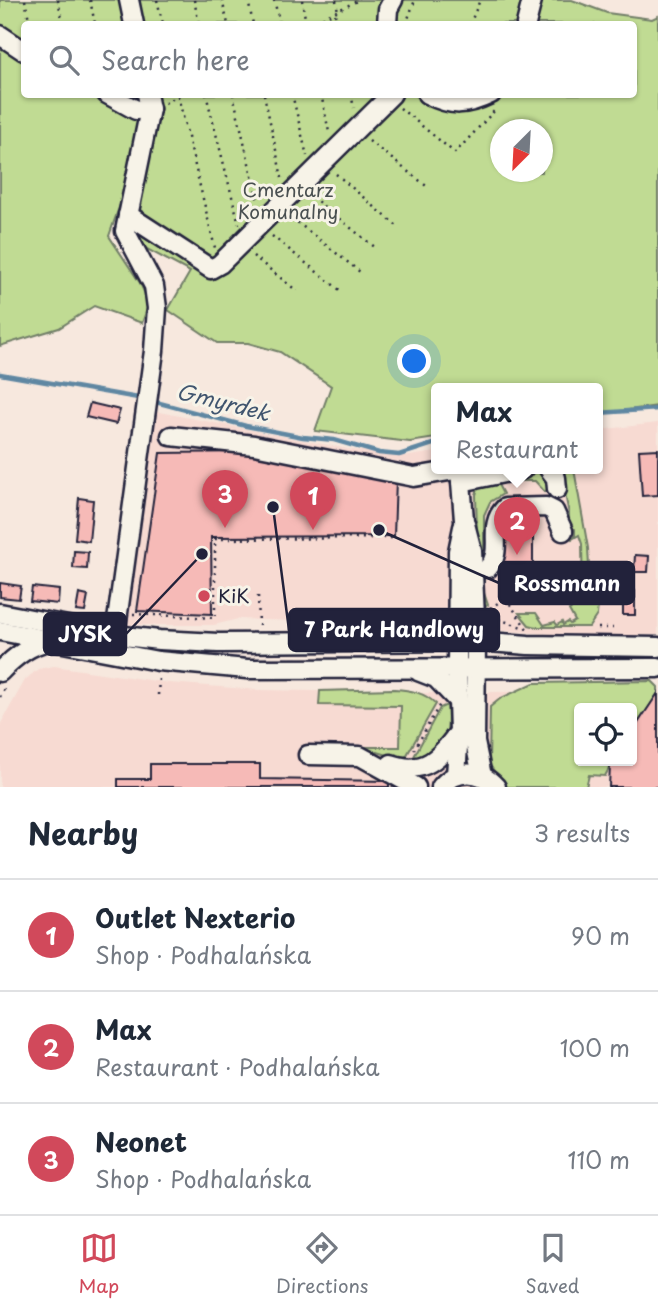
<!DOCTYPE html>
<html lang="en">
<head>
<meta charset="utf-8">
<style>
	:root { --surface:#fff; --page:#f2f2f3; --text:#1f2937; --muted:#747a83; --line:#e0e1e3; --accent:#d1495b }
	body { margin:0; font-family:"Playpen Sans",sans-serif; background:var(--page); color:var(--text) }
	.controls { position:absolute; right:21px; bottom:21px; display:grid; overflow:hidden; border-radius:7px; box-shadow:0 2px 5px #0004 }
	.controls button { width:63px; height:63px; display:grid; place-items:center; padding:0; border:0; border-bottom:2px solid var(--line); background:var(--surface); color:var(--text); font:35px sans-serif }
	.compass { position:absolute; left:490px; top:119px; width:63px; height:63px; border-radius:50%; background:var(--surface); box-shadow:0 2px 5px #0004; rotate:204deg }
	.you { position:absolute; left:415px; top:362px; width:24px; height:24px; margin:-18px; border:5px solid #fff; border-radius:50%; background:#1a73e8; box-shadow:0 0 0 10px #1a73e833 }
	.badge { display:grid; place-items:center; width:46px; height:46px; border-radius:50%; background:var(--accent); color:#fff; font-size:23px; font-weight:700 }
	.pin { position:absolute; translate:-50% -58px; filter:drop-shadow(0 2px 4px #0008) }
	.pin::after { content:''; position:absolute; top:37px; width:24px; height:21px; background:inherit; clip-path:polygon(0 0,100% 0,50% 100%) }
	.popup { position:absolute; left:431px; top:383px; width:172px; height:91px; box-sizing:border-box; display:grid; place-content:center; border-radius:7px; background:var(--surface); filter:drop-shadow(0 2px 5px #0005); font-size:23px; white-space:nowrap; color:var(--muted) }
	.popup b { font-size:26px; color:var(--text) }
	.popup::after { content:''; position:absolute; left:50%; top:100%; margin-left:-14px; border:14px solid transparent; border-top-color:var(--surface) }
	.list { margin:0; padding:0; list-style:none }
	h2 { display:flex; justify-content:space-between; align-items:center; height:91px; margin:0; padding:0 28px; font-size:30px }
	h2 small { font-size:23px; font-weight:400; color:var(--muted) }
	.list li { display:grid; grid-template-columns:46px 1fr auto; gap:21px; align-items:center; box-sizing:border-box; height:112px; padding:0 28px; border-top:2px solid var(--line) }
	.list b { display:block; font-size:26px; white-space:nowrap }
	.list p { margin:0; font-size:23px; white-space:nowrap; color:var(--muted) }
	.list em { font-size:23px; font-style:normal; color:var(--muted) }
	.icon { flex:none; width:38px; height:38px; fill:none; stroke:currentColor; stroke-width:2; stroke-linecap:round; stroke-linejoin:round }
	.map { position:relative; flex:none; width:658px; height:787px; overflow:hidden }
	.search { position:absolute; background:var(--surface); box-shadow:0 2px 5px #0004; left:21px; right:21px; top:21px; height:77px; display:flex; align-items:center; gap:18px; box-sizing:border-box; padding:0 24px; border-radius:7px; color:var(--muted); font-size:26px }
	.sheet { height:427px; background:var(--surface) }
	nav { display:flex; justify-content:space-around; align-items:center; box-sizing:border-box; height:98px; border-top:2px solid var(--line); background:var(--surface); font-size:19px; color:var(--muted) }
	nav a { display:grid; justify-items:center; gap:4px }
	nav .on { color:var(--accent) }
	.map>svg:first-child { display:block }
</style>
</head>
<body>
<div class="map">
<svg width="658" height="787" viewBox="0 0 658 787">
	<rect width="100%" height="100%" fill="#f7e8de"/>
	<filter id="ink" filterUnits="userSpaceOnUse"><feTurbulence type="fractalNoise" baseFrequency=".0143" numOctaves="2"/><feDisplacementMap in="SourceGraphic" scale="14" xChannelSelector="R" yChannelSelector="G"/><feConvolveMatrix kernelMatrix="1 2 1 2 8 2 1 2 1" color-interpolation-filters="sRGB"/></filter>
	<g filter="url(#ink)">
		<g fill="#f7dad2" fill-rule="evenodd">
			<polygon points="154,411 353,450 409,456 436,452 436,469 598,469 598,430 658,423 658,635 595,637 430,626 238,619 214,625 127,625"/>
			<path d="M54 666 169 683 259 690 424 693 658 690V787H0V725L25 680 38 669ZM579 708H632V761H579Z"/>
		</g>
		<g fill="#c0db93" stroke="#717e67" stroke-width="2" fill-rule="evenodd">
			<path d="M0 0H572L607 13 652 19 658 16V406L598 414V389H436V438L410 442 315 431 331 386 280 352 248 343H217L168 310 190 272 115 232 125 190 109 236 140 283 149 303 142 323 94 306 59 328 0 346ZM24 24H634V94H24ZM500 130H542V172H500Z"/>
			<polygon points="560,469 574,469 588,548 591,605 598,606 597,615 589,627 537,627 529,625 519,613 536,613 544,625 555,622 557,625 562,622 563,625 568,622 570,624 575,621 569,610 583,601 582,544 579,535 572,539 569,537 575,536 575,529 569,528 569,514"/>
			<polygon points="541,472 547,476 549,487 545,492 535,481 496,481 503,494 490,502 484,515 484,593 488,605 479,609 476,495 478,488 485,482"/>
			<polygon points="652,681 658,687 658,693 632,732 632,708 579,708 579,761 613,761 605,776 589,775 586,787 506,787 489,764 490,707 501,698 534,683"/>
			<path d="M394 689C410 690 424 692 436 704L404 760 361 747H400L401 706 319 705 320 691Z"/>
			<path d="M447 705C451 741 443 749 411 762L440 708Z"/>
		</g>
		<g fill="none" stroke-linecap="round" stroke-linejoin="round">
			<g stroke="#5e87a2" stroke-width="4.5">
				<polyline points="0,374 144,399"/>
				<polyline points="152,401 246,426 303,437 334,440 379,453 399,455 436,443"/>
				<polyline points="598,413 658,409"/>
			</g>
		</g>
		<g fill="#f6bab7" stroke="#22223b" stroke-width="2">
			<polygon points="90,403 120,410 116,424 86,417"/>
			<polygon points="658,449 658,495 642,496 639,450"/>
			<polygon points="253,452 396,479 394,536 211,537 212,614 137,611 160,453"/>
			<polygon points="79,498 93,500 89,541 75,539"/>
			<polygon points="501,524 533,524 533,584 502,585"/>
			<polygon points="74,551 88,552 87,569 73,568"/>
			<polygon points="635,555 649,556 648,572 634,572"/>
			<polygon points="0,583 21,586 19,599 0,597"/>
			<polygon points="32,587 59,590 58,604 30,601"/>
			<polygon points="635,591 635,615 623,615 623,592"/>
			<polygon points="79,594 88,596 85,612 76,611"/>
			<polygon points="658,693 658,787 609,787 610,766 613,761 632,761 632,732"/>
			<polygon points="150,764 260,764 260,779 389,781 389,787 118,787 118,779 150,779"/>
		</g>
		<g fill="none" stroke-linecap="round" stroke-linejoin="round">
			<defs>
				<g id="minor">
					<polyline points="129,0 134,24"/>
					<polyline points="387,24 388,9 393,0"/>
					<polyline points="526,24 532,0"/>
					<polyline points="0,35 24,51"/>
					<polyline points="107,94 136,110 150,109"/>
					<path d="M427 94C452 107 466 106 491 94"/>
					<polyline points="128,215 211,269 220,264 392,94"/>
					<polyline points="171,436 254,445 414,477 461,469"/>
					<polyline points="460,469 464,520 472,551 476,641 475,742 482,776"/>
					<polyline points="549,469 556,478 557,489"/>
					<polyline points="461,482 523,469"/>
					<path d="M488 568C505 550 486 527 505 508L546 507 554 511 563 531"/>
					<polyline points="0,613 115,635 159,640 218,643 476,641 528,645 658,647"/>
					<polyline points="0,631 158,661 247,669 658,668"/>
					<polyline points="115,635 154,351 157,308 154,286 125,231 150,109 147,94"/>
					<polyline points="418,671 436,678 458,701"/>
					<path d="M0 672C14 657 29 645 49 641"/>
					<polyline points="308,755 360,756 416,787"/>
					<path d="M391 764C425 776 439 758 459 732"/>
					<polyline points="456,775 459,732 457,668 458,551 463,527"/>
					<path d="M441 787C456 769 480 769 496 787"/>
				</g>
			</defs>
			<use href="#minor" stroke="#22223b" stroke-width="23"/>
			<g stroke="#22223b" stroke-width="2.5" stroke-dasharray="2 5" stroke-linecap="butt">
				<polyline points="25,0 30,24"/>
				<polyline points="58,0 63,24"/>
				<polyline points="90,0 95,24"/>
				<polyline points="157,0 163,24"/>
				<polyline points="194,0 199,24"/>
				<polyline points="222,0 228,24"/>
				<polyline points="248,0 253,24"/>
				<polyline points="274,0 280,24"/>
				<polyline points="302,0 306,24"/>
				<polyline points="336,0 338,12"/>
				<polyline points="335,14 337,24"/>
				<polyline points="310,24 359,0"/>
				<polyline points="406,24 415,0"/>
				<polyline points="470,24 480,0"/>
				<polyline points="206,94 239,224"/>
				<polyline points="233,94 258,202"/>
				<polyline points="264,94 282,178"/>
				<polyline points="292,94 307,156"/>
				<polyline points="321,94 329,132"/>
				<polyline points="351,94 354,108"/>
				<polyline points="178,96 215,248"/>
				<polyline points="165,103 181,94"/>
				<polyline points="400,108 455,153 495,110"/>
				<polyline points="369,141 429,188"/>
				<polyline points="336,174 397,226"/>
				<polyline points="312,197 376,248"/>
				<polyline points="292,218 360,272"/>
				<polyline points="272,236 341,291"/>
				<polyline points="253,256 297,291"/>
				<polyline points="258,596 259,625"/>
				<polyline points="506,598 527,629"/>
				<polyline points="490,608 506,598 506,586"/>
				<polyline points="133,614 215,618 215,539 395,538"/>
				<polyline points="492,617 522,627"/>
				<polyline points="598,628 613,628"/>
				<polyline points="158,695 159,678"/>
				<polyline points="0,697 5,688"/>
				<polyline points="414,750 440,704"/>
			</g>
			<use href="#minor" stroke="#f7f3e8" stroke-width="18"/>
		</g>
	</g>
	<circle fill="#d1495b" stroke="#f7f3e8" stroke-width="2.5" cx="204" cy="596" r="7"/>
	<g text-anchor="middle" stroke-width="6" stroke-linejoin="round" paint-order="stroke">
		<g font-size="19" fill="#4a5051" stroke="#f7f3e8">
			<text x="288" y="197">Cmentarz<tspan x="288" dy="22">Komunalny</tspan></text>
		</g>
		<g font-size="19" fill="#22223b" stroke="#f7f3e8" text-anchor="start">
			<text x="218" y="603">KiK</text>
		</g>
		<g font-size="21" font-style="italic" fill="#40556f" stroke="#f7f3e8">
			<text transform="translate(223 403) rotate(14)" y="7">Gmyrdek</text>
		</g>
	</g>
	<path fill="none" stroke="#22223b" stroke-width="2.5" d="M379 530L499 583M273 507L289 630M202 554L126 634"/>
	<g fill="#22223b" stroke="#f7f3e8" stroke-width="2.5">
		<circle cx="379" cy="530" r="7"/>
		<circle cx="273" cy="507" r="7"/>
		<circle cx="202" cy="554" r="7"/>
	</g>
	<g fill="#22223b" stroke="#22223b" stroke-width="2.5">
		<rect x="499" y="562" width="135" height="42" rx="7"/>
		<rect x="289" y="609" width="210" height="42" rx="7"/>
		<rect x="44" y="613" width="82" height="42" rx="7"/>
	</g>
	<g font-size="21" text-anchor="middle" font-weight="bold" fill="#fff">
		<text x="567" y="591">Rossmann</text>
		<text x="394" y="637">7 Park Handlowy</text>
		<text x="85" y="642">JYSK</text>
	</g>
</svg>
<div class="controls">
<button><svg class="icon" aria-label="locate" viewBox="0 0 24 24"><circle cx="12" cy="12" r="6"/><path d="M12 2v4M12 18v4M2 12h4M18 12h4"/></svg></button>
</div>
<svg class="compass" viewBox="-18 -18 36 36"><path d="M0-13l5 13h-10z" fill="#e53935"/><path d="M0 13l5-13h-10z" fill="#747a83"/></svg>
<div class="you"></div>
<div class="pin badge" style="left:313px;top:530px">1</div>
<div class="pin badge" style="left:517px;top:555px">2</div>
<div class="popup"><b>Max</b>Restaurant</div>
<div class="pin badge" style="left:225px;top:528px">3</div>
<div class="search"><svg class="icon" aria-label="search" viewBox="0 0 24 24"><circle cx="10" cy="10" r="6"/><path d="M15 15l6 6"/></svg>Search here</div>
</div>
<section class="sheet">
<h2>Nearby<small>3 results</small></h2>
<ul class="list">
<li><span class="badge">1</span><div><b>Outlet Nexterio</b><p>Shop · Podhalańska</p></div><em>90 m</em></li>
<li><span class="badge">2</span><div><b>Max</b><p>Restaurant · Podhalańska</p></div><em>100 m</em></li>
<li><span class="badge">3</span><div><b>Neonet</b><p>Shop · Podhalańska</p></div><em>110 m</em></li>
</ul>
</section>
<nav>
<a class="on"><svg class="icon" aria-label="map" viewBox="0 0 24 24"><path d="M3 6l6-2 6 2 6-2v14l-6 2-6-2-6 2zM9 4v14M15 6v14"/></svg>Map</a>
<a><svg class="icon" aria-label="directions" viewBox="0 0 24 24"><path d="M12 3l9 9-9 9-9-9zM9 14v-3h6M13 9l2 2-2 2"/></svg>Directions</a>
<a><svg class="icon" aria-label="saved" viewBox="0 0 24 24"><path d="M7 4h10v16l-5-4-5 4z"/></svg>Saved</a>
</nav>
</body>
</html>
